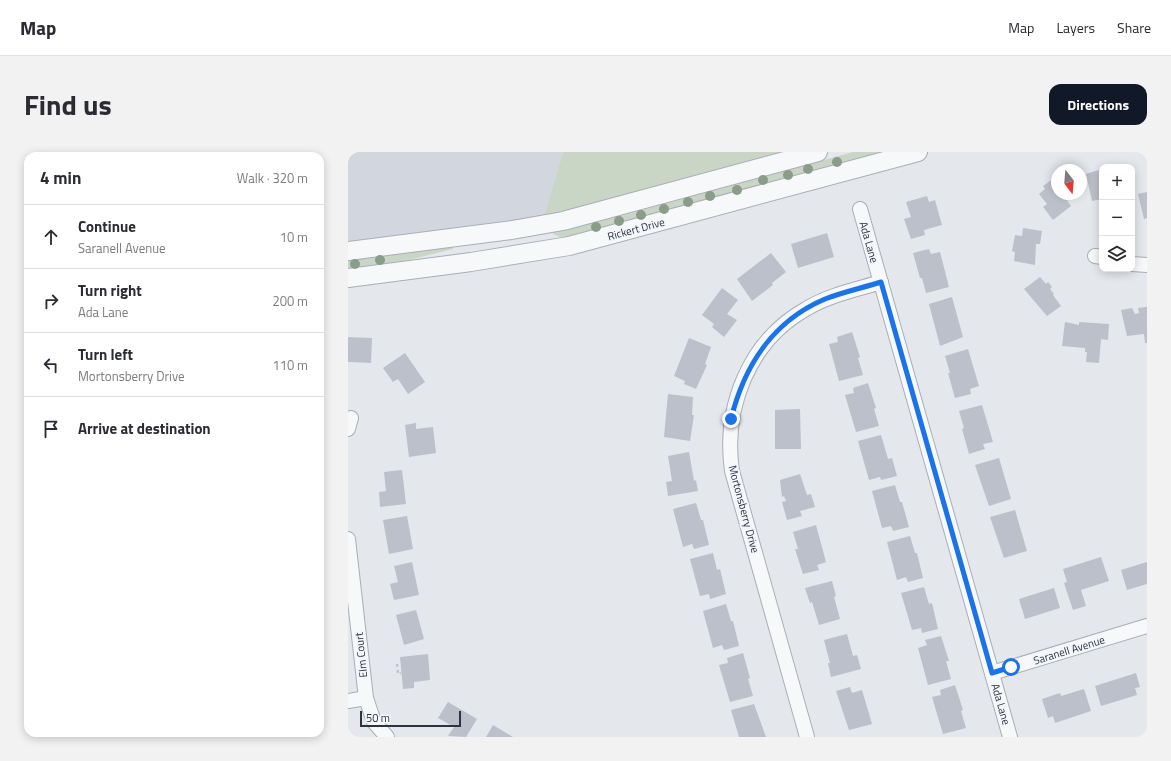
<!DOCTYPE html>
<html lang="en">
<head>
<meta charset="utf-8">
<style>
	:root { --surface:#fff; --page:#f2f2f3; --text:#2b2b33; --muted:#7c7c81; --line:#e1e1e2; --accent:#111827 }
	body { margin:0; font-family:"Titillium Web",sans-serif; background:var(--page); color:var(--text) }
	.controls { position:absolute; right:12px; top:12px; display:grid; overflow:hidden; border-radius:8px; box-shadow:0 2px 10px #0003 }
	.controls button { width:36px; height:36px; display:grid; place-items:center; padding:0; border:0; border-bottom:1px solid var(--line); background:var(--surface); color:var(--text); font:20px sans-serif }
	.compass { position:absolute; left:703px; top:12px; width:36px; height:36px; border-radius:50%; background:var(--surface); box-shadow:0 2px 10px #0003; rotate:164deg }
	.scale { position:absolute; left:12px; bottom:10px; width:101px; box-sizing:border-box; padding-left:4px; border:2px solid #2b3445; border-top:0; font-size:11px; line-height:14px; white-space:nowrap; color:#2b3445; -webkit-text-stroke:3px #f4f6f9; paint-order:stroke }
	.stop { position:absolute; width:12px; height:12px; margin:-9px; border:3px solid #1a73e8; border-radius:50%; background:#fff }
	.stop.end { background:#1a73e8; border-color:#fff; box-shadow:0 1px 4px #0008 }
	.list { margin:0; padding:0; list-style:none }
	h2 { display:flex; justify-content:space-between; align-items:center; height:52px; margin:0; padding:0 16px; font-size:17px }
	h2 small { font-size:13px; font-weight:400; color:var(--muted) }
	.list li { display:grid; grid-template-columns:26px 1fr auto; gap:12px; align-items:center; box-sizing:border-box; height:64px; padding:0 16px; border-top:1px solid var(--line) }
	.list b { display:block; font-size:15px; white-space:nowrap }
	.list p { margin:0; font-size:13px; white-space:nowrap; color:var(--muted) }
	.list em { font-size:13px; font-style:normal; color:var(--muted) }
	.icon { flex:none; width:22px; height:22px; fill:none; stroke:currentColor; stroke-width:2; stroke-linecap:round; stroke-linejoin:round }
	.map { position:relative; flex:none; width:799px; height:585px; overflow:hidden; border-radius:12px }
	header { display:flex; align-items:center; gap:24px; box-sizing:border-box; height:56px; padding:0 20px; background:var(--surface); border-bottom:1px solid var(--line) }
	header strong { font-size:19px }
	nav { display:flex; gap:22px; margin-inline-start:auto; font-size:14px }
	.intro { display:flex; align-items:center; justify-content:space-between; box-sizing:border-box; height:96px; padding:0 24px }
	h1 { margin:0; font-size:28px }
	.button { padding:10px 18px; border-radius:12px; background:var(--accent); color:#fff; font-size:14px; font-weight:700 }
	main { display:flex; gap:24px; padding:0 24px }
	aside { flex:1; background:var(--surface); border-radius:12px; box-shadow:0 2px 10px #0003 }
	.map>svg:first-child { display:block }
</style>
</head>
<body>
<header>
<strong>Map</strong>
<nav><a>Map</a><a>Layers</a><a>Share</a></nav>
</header>
<div class="intro"><h1>Find us</h1><a class="button">Directions</a></div>
<main>
<aside>
<h2>4 min<small>Walk · 320 m</small></h2>
<ul class="list">
<li><svg class="icon" aria-label="ahead" viewBox="0 0 24 24"><path d="M12 20V5M6 11l6-6 6 6"/></svg><div><b>Continue</b><p>Saranell Avenue</p></div><em>10 m</em></li>
<li><svg class="icon" aria-label="right" viewBox="0 0 24 24"><path d="M7 20v-9h11M14 6l5 5-5 5"/></svg><div><b>Turn right</b><p>Ada Lane</p></div><em>200 m</em></li>
<li><svg class="icon" aria-label="left" viewBox="0 0 24 24"><path d="M17 20v-9H6M10 6l-5 5 5 5"/></svg><div><b>Turn left</b><p>Mortonsberry Drive</p></div><em>110 m</em></li>
<li><svg class="icon" aria-label="arrive" viewBox="0 0 24 24"><path d="M6 21V4h12l-3 4 3 4H6"/></svg><div><b>Arrive at destination</b></div></li>
</ul>
</aside>
<div class="map">
<svg width="799" height="585" viewBox="0 0 799 585">
	<rect width="100%" height="100%" fill="#e4e7ec"/>
	<polygon fill="#d2d6de" points="0,0 215,0 196,64 143,73 0,90"/>
	<g fill="#c9d6c5">
		<polygon points="215,0 434,0 250,51 196,64"/>
		<polygon points="505,0 544,0 221,86 212,85 205,82 206,80 212,78 273,64"/>
		<polygon points="105,95 105,97 36,114 0,119 0,107"/>
	</g>
	<g fill="#bbc0ca">
		<polygon points="754,17 754,47 744,49 738,22"/>
		<polygon points="709,24 709,42 728,42 719,49 723,54 705,68 695,55 699,52 691,42 697,37 695,34"/>
		<polygon points="799,40 799,66 796,67 790,42"/>
		<polygon points="579,44 581,50 587,48 594,73 576,78 577,83 563,87 556,67 563,65 558,50"/>
		<polygon points="675,76 694,79 692,92 688,92 687,113 666,109 667,100 664,99 667,83 674,84"/>
		<polygon points="479,81 486,105 450,116 443,92"/>
		<polygon points="581,97 583,102 592,100 601,135 578,141 574,126 572,126 565,101"/>
		<polygon points="423,101 438,120 424,131 425,133 404,149 389,127"/>
		<polygon points="692,125 698,132 700,130 704,135 702,137 706,142 705,143 713,154 699,164 676,137"/>
		<polygon points="374,136 390,148 379,162 389,168 376,185 364,175 366,172 354,163"/>
		<polygon points="604,145 615,185 592,194 581,152"/>
		<polygon points="799,155 799,191 797,191 796,182 779,184 773,158 784,156 787,162 791,161 790,156"/>
		<polygon points="717,170 731,173 731,170 761,172 760,188 753,187 751,211 738,210 739,200 737,200 737,196 714,194"/>
		<polygon points="504,180 512,205 510,206 515,223 491,229 481,192 490,190 489,185"/>
		<polygon points="0,185 24,186 23,211 0,210"/>
		<polygon points="341,186 363,195 357,212 359,213 348,237 336,232 337,229 326,224"/>
		<polygon points="620,197 631,234 622,237 623,242 607,246 600,221 602,221 597,204"/>
		<polygon points="57,201 77,230 60,242 50,227 45,230 35,216"/>
		<polygon points="520,231 528,256 526,257 531,274 508,280 497,243 506,241 505,236"/>
		<polygon points="320,242 345,245 344,263 346,263 342,289 316,285"/>
		<polygon points="634,253 645,290 635,292 637,297 621,302 614,277 616,276 611,259"/>
		<polygon points="452,257 453,297 427,297 427,258"/>
		<polygon points="68,271 68,277 85,275 88,301 61,305 57,273"/>
		<polygon points="533,283 540,307 544,306 549,324 533,328 532,325 521,328 510,289"/>
		<polygon points="341,300 346,329 348,328 350,339 320,344 318,330 324,329 320,304"/>
		<polygon points="651,306 663,347 641,354 627,313"/>
		<polygon points="54,318 58,352 32,355 31,340 38,339 36,320"/>
		<polygon points="452,322 459,343 463,342 467,355 452,359 454,364 439,368 434,350 438,349 436,344 434,345 432,328"/>
		<polygon points="547,333 552,350 554,350 561,375 545,379 543,374 534,376 524,339"/>
		<polygon points="348,351 353,368 355,368 361,393 346,397 344,392 335,395 325,357"/>
		<polygon points="667,358 679,399 656,406 642,365"/>
		<polygon points="59,364 65,397 41,402 35,368"/>
		<polygon points="468,373 478,410 469,413 471,418 455,422 447,397 450,397 445,380"/>
		<polygon points="562,384 567,401 569,401 575,426 560,430 558,425 549,428 539,390"/>
		<polygon points="365,401 369,418 372,417 378,442 362,447 361,442 352,444 342,407"/>
		<polygon points="753,405 761,429 733,438 738,454 725,458 716,431 719,430 715,417"/>
		<polygon points="64,410 71,443 46,448 42,432 50,430 46,414"/>
		<polygon points="799,410 799,432 779,438 773,418"/>
		<polygon points="484,429 488,444 486,445 492,467 471,473 464,450 462,451 457,436"/>
		<polygon points="576,435 581,452 584,451 590,477 574,481 573,476 564,478 553,441"/>
		<polygon points="706,436 712,456 677,467 671,447"/>
		<polygon points="378,452 383,469 385,469 391,494 376,498 374,493 365,496 355,459"/>
		<polygon points="68,458 76,487 56,493 48,463"/>
		<polygon points="499,482 505,504 509,503 513,517 483,525 480,511 482,511 476,488"/>
		<polygon points="593,484 601,509 598,509 603,527 580,533 570,496 579,493 577,488"/>
		<polygon points="395,501 402,526 400,527 405,544 382,550 371,513 380,511 379,506"/>
		<polygon points="80,502 82,528 66,530 66,536 55,537 52,505"/>
		<polygon points="788,521 792,535 787,536 789,543 753,554 747,534"/>
		<polygon points="607,533 615,558 613,559 618,576 595,582 584,545 593,543 592,538"/>
		<polygon points="502,535 504,541 514,538 524,572 501,578 488,539"/>
		<polygon points="736,537 743,559 707,571 705,564 700,566 694,547 712,541 713,544"/>
		<polygon points="100,550 129,567 118,585 100,584 106,575 90,566"/>
		<polygon points="406,552 418,585 391,585 383,558"/>
		<polygon points="145,573 165,585 138,585"/>
	</g>
	<g fill="none" stroke-linecap="round" stroke-linejoin="round">
		<defs>
			<g id="minor">
				<polyline points="512,57 662,585"/>
				<polyline points="747,104 754,105"/>
				<polyline points="784,112 799,113"/>
				<polyline points="0,277 3,266"/>
				<polyline points="0,387 18,546 26,570 39,585"/>
				<polyline points="644,521 799,474"/>
				<polyline points="0,549 18,546"/>
				<path d="M459 585 384 319C375 255 401 189 458 157 481 143 507 138 533 130"/>
			</g>
			<g id="tertiary">
				<polyline points="0,99 164,78 215,69 470,0"/>
				<polyline points="0,126 123,110 221,94 570,0"/>
			</g>
		</defs>
		<use href="#minor" stroke="#a9aeb7" stroke-width="16"/>
		<use href="#tertiary" stroke="#a9aeb7" stroke-width="20"/>
		<polyline stroke="#c2c5cb" stroke-width="2.5" stroke-dasharray="3 3" stroke-linecap="butt" points="49,512 50,522 53,521"/>
		<use href="#minor" stroke="#f7f8fa" stroke-width="14"/>
		<use href="#tertiary" stroke="#f7f8fa" stroke-width="18"/>
	</g>
	<g fill="#899d89">
		<circle cx="489" cy="10" r="5"/>
		<circle cx="460" cy="17" r="5"/>
		<circle cx="440" cy="23" r="5"/>
		<circle cx="415" cy="28" r="5"/>
		<circle cx="389" cy="38" r="5"/>
		<circle cx="362" cy="44" r="5"/>
		<circle cx="340" cy="50" r="5"/>
		<circle cx="316" cy="57" r="5"/>
		<circle cx="293" cy="63" r="5"/>
		<circle cx="271" cy="69" r="5"/>
		<circle cx="248" cy="75" r="5"/>
		<circle cx="32" cy="108" r="5"/>
		<circle cx="7" cy="112" r="5"/>
	</g>
	<g fill="none" stroke-linecap="round" stroke-linejoin="round">
		<path stroke="#1a73e8" stroke-width="5" d="M383 267C396 214 425 169 477 147 495 140 514 136 533 130L644 521 663 515"/>
	</g>
	<g text-anchor="middle" stroke-width="4" stroke-linejoin="round" paint-order="stroke">
		<g font-size="11" fill="#2b3445" stroke="#f4f6f9">
			<text transform="translate(288 77) rotate(-15)" y="4">Rickert Drive</text>
			<text transform="translate(521 90) rotate(74)" y="4">Ada Lane</text>
			<text transform="translate(396 357) rotate(75)" y="4">Mortonsberry Drive</text>
			<text transform="translate(721 498) rotate(-17)" y="4">Saranell Avenue</text>
			<text transform="translate(13 503) rotate(-96)" y="4">Elm Court</text>
			<text transform="translate(653 552) rotate(74)" y="4">Ada Lane</text>
		</g>
	</g>
</svg>
<div class="controls">
<button>+</button>
<button>−</button>
<button><svg class="icon" aria-label="layers" viewBox="0 0 24 24"><path d="M12 4l9 5-9 5-9-5zM3 14l9 5 9-5"/></svg></button>
</div>
<svg class="compass" viewBox="-18 -18 36 36"><path d="M0-13l5 13h-10z" fill="#e53935"/><path d="M0 13l5-13h-10z" fill="#7c7c81"/></svg>
<div class="scale">50 m</div>
<div class="stop" style="left:663px;top:515px"></div>
<div class="stop end" style="left:383px;top:267px"></div>
</div>
</main>
</body>
</html>
